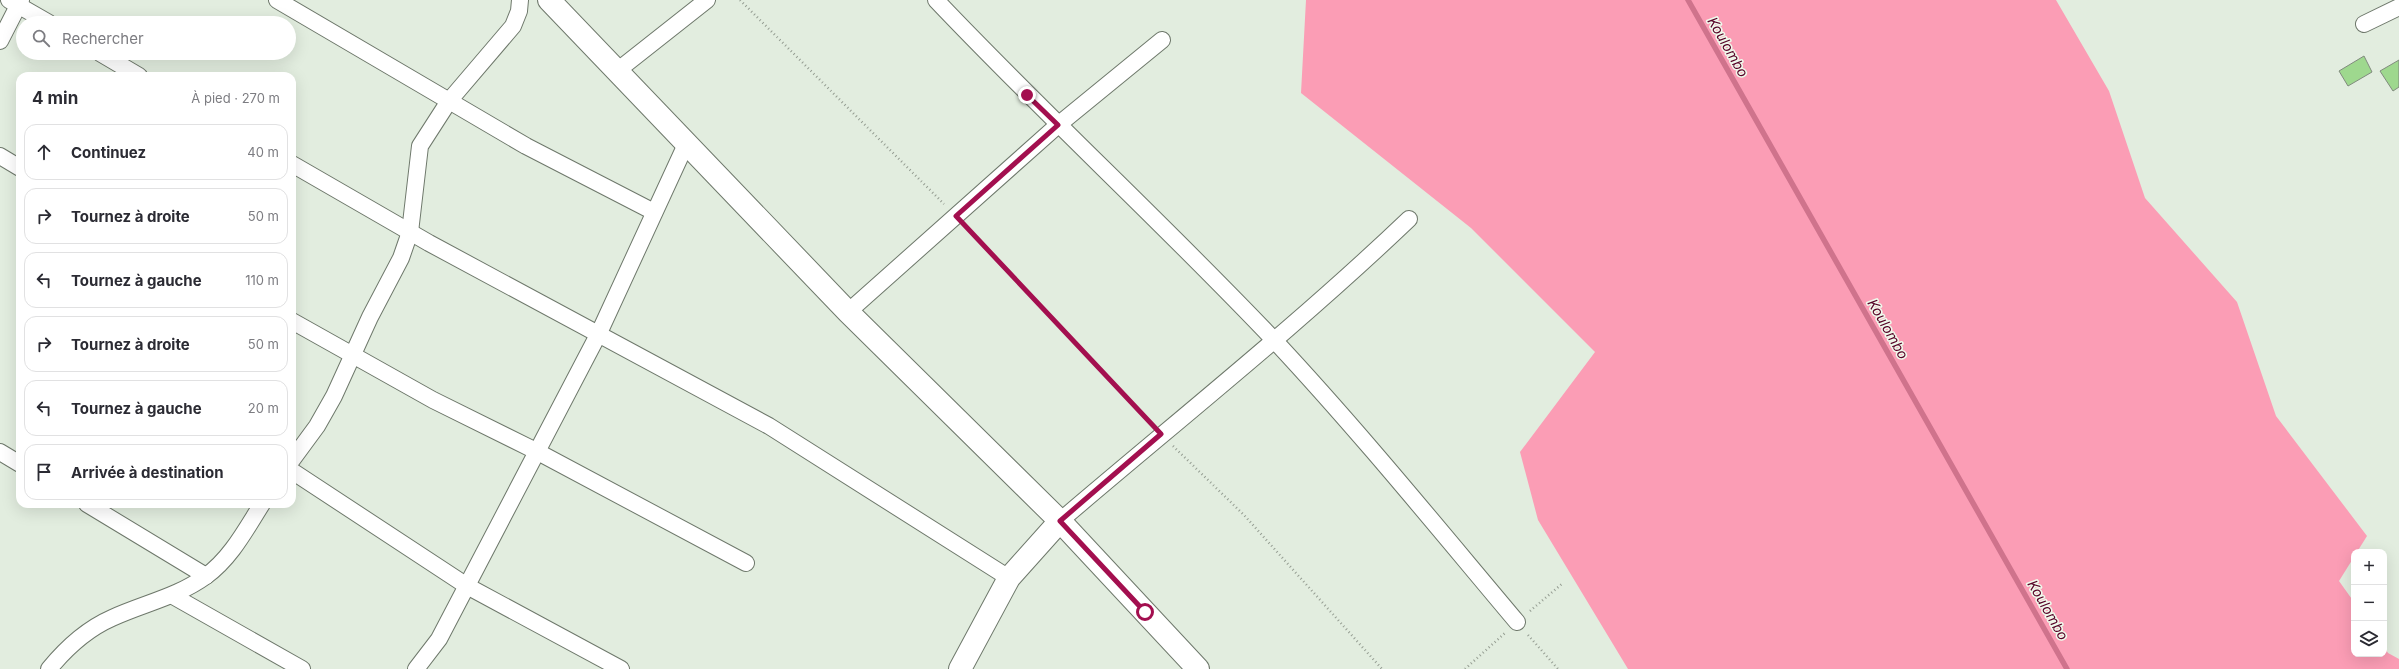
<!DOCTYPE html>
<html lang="fr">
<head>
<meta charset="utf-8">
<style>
	:root { --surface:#fff; --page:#f7f7f7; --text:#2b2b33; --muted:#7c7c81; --line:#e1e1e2 }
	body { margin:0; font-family:Inter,sans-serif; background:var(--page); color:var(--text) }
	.controls { position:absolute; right:12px; bottom:12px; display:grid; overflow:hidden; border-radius:8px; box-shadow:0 4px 16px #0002 }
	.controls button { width:36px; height:36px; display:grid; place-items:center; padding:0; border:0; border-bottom:1px solid var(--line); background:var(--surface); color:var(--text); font:20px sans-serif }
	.stop { position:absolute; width:12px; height:12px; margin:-9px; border:3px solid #a30f4f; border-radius:50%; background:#fff }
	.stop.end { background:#a30f4f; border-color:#fff; box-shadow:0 1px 4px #0008 }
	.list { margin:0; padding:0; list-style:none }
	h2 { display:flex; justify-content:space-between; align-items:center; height:52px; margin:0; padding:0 16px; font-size:17px }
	h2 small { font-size:13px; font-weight:400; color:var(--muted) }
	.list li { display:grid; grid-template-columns:26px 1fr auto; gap:12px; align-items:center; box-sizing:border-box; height:56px; margin:0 8px 8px; padding:0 8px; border:1px solid var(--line); border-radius:12px }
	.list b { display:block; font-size:15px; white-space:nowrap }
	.list em { font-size:13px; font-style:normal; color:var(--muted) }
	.icon { flex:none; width:22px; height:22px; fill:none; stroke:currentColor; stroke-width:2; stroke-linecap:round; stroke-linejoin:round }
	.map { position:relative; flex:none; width:2399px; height:669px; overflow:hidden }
	.search { position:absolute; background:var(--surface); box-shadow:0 4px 16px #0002; left:16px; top:16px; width:280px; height:44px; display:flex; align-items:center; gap:10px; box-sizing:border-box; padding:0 14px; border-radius:22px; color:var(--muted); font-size:15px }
	.panel { position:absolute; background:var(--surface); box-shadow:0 4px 16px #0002; left:16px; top:72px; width:280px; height:436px; border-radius:12px }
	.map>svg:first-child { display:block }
</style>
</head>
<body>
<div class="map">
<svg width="2399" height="669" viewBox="0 0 2399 669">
	<rect width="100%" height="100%" fill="#e2eddf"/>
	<polygon fill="#fb9db5" points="1306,0 2056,0 2109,91 2145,198 2237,302 2276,416 2367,536 2357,552 2354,552 2354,557 2339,581 2354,602 2354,654 2384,654 2384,647 2388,653 2399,659 2399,669 1628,669 1538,520 1520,452 1595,352 1471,228 1301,93"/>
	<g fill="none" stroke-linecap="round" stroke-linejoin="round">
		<polyline stroke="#cf738c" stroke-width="5.5" points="1688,0 2067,669"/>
	</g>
	<g fill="#9ed88e" stroke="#818b7e">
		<polygon points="2364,56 2372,72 2348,86 2339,71"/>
		<polygon points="2399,60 2399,87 2393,91 2380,71"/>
	</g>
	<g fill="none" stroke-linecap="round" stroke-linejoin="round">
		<defs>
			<g id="street">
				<polyline points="9,0 49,23"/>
				<polyline points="277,0 526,146 654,212"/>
				<path d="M936 0C1046 116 1164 224 1274 340 1359 431 1437 527 1517 622"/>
				<polyline points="2364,24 2399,7"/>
				<polyline points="0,41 21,0"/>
				<polyline points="100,53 139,76"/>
				<polyline points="617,71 707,0"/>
				<polyline points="0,156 20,168"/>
				<polyline points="292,164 429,243 769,426 1009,578"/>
				<polyline points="848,312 1058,125 1162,40"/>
				<polyline points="292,321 433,400 536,451 746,563"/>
				<polyline points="0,452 20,464"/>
				<polyline points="292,460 317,426 334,396 370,317 401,258 410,232 420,146 449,101 513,26 519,11 520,0"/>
				<polyline points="292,471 467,586 621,669"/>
				<polyline points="87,504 206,576"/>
				<path d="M1060 521C1177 421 1298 325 1409 219"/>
				<polyline points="173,596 302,669"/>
				<path d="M49 669C67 647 87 629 112 618 145 603 177 597 206 576 231 558 246 529 262 504"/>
				<polyline points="416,669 439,639 599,333 687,142"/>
			</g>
			<g id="secondary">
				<polyline points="549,0 848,312 1060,521 1198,669"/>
				<polyline points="960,669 1009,578 1060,521"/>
			</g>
		</defs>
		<use href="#street" stroke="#6e786b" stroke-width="18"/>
		<use href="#secondary" stroke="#6e786b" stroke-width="24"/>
		<g stroke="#959d92" stroke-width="2.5" stroke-dasharray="1 3" stroke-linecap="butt">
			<polyline points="740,0 944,204"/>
			<polyline points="967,228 1150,422"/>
			<polyline points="1173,446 1244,515 1382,669"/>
			<polyline points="1530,611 1563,583"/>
			<polyline points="1528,635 1558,669"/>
			<polyline points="1465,669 1505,633"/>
		</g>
		<use href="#street" stroke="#fff" stroke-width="16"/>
		<use href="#secondary" stroke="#fff" stroke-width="22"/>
	</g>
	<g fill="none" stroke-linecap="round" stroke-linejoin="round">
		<polyline stroke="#a30f4f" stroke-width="5" points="1027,95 1058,125 956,216 1161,434 1060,521 1145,612"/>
	</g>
	<g text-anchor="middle" stroke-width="3" stroke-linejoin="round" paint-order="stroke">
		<g font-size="14" font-style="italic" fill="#560026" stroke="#effaec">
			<text transform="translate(1728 47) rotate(60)" y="5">Koulombo</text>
			<text transform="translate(1888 329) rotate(60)" y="5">Koulombo</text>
			<text transform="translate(2048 610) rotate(60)" y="5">Koulombo</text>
		</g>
	</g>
</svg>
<div class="controls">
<button>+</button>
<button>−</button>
<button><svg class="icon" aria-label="layers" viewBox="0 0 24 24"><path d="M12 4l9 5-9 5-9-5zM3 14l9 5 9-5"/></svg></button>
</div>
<div class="stop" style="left:1145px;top:612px"></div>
<div class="stop end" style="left:1027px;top:95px"></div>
<div class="search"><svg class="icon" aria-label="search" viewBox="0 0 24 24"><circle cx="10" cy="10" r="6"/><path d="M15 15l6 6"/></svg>Rechercher</div>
<section class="panel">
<h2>4 min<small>À pied · 270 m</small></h2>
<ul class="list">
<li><svg class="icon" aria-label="ahead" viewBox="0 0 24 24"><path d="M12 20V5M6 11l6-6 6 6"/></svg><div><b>Continuez</b></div><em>40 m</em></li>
<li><svg class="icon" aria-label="right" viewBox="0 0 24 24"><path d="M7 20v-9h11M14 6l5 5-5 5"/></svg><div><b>Tournez à droite</b></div><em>50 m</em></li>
<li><svg class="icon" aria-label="left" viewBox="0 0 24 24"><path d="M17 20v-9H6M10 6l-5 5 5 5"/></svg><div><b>Tournez à gauche</b></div><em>110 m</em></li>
<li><svg class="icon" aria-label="right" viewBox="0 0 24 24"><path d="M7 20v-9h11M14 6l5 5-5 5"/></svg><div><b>Tournez à droite</b></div><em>50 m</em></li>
<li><svg class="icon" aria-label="left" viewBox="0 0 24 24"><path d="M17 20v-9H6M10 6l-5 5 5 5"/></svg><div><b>Tournez à gauche</b></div><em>20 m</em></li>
<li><svg class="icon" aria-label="arrive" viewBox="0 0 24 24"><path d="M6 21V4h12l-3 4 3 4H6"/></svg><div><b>Arrivée à destination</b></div></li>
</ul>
</section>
</div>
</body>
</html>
